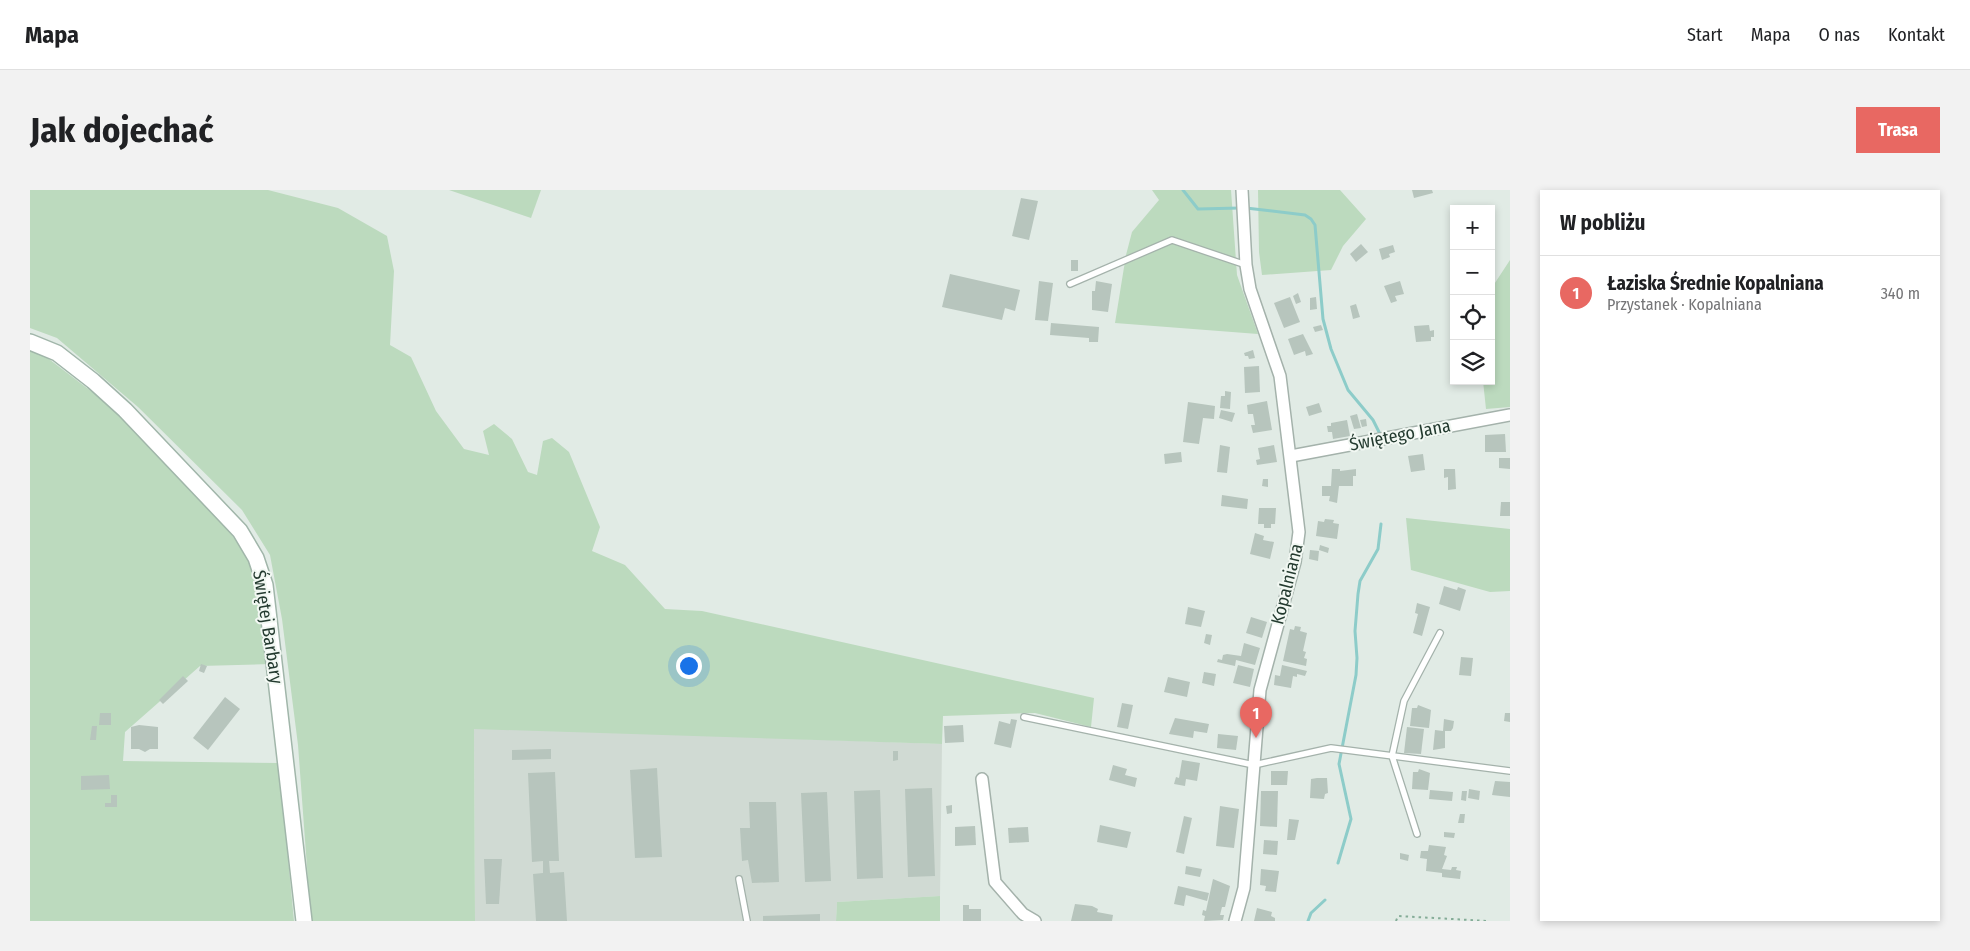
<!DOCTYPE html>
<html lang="pl">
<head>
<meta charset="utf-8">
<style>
	:root { --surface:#fff; --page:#f2f2f2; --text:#202124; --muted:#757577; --line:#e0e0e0; --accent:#e86862 }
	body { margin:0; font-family:"Fira Sans Condensed",sans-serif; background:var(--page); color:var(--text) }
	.controls { position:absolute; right:15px; top:15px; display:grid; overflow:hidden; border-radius:0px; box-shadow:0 2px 8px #0003 }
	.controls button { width:45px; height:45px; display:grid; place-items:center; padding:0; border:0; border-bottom:1px solid var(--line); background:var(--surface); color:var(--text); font:25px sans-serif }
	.you { position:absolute; left:658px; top:475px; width:18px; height:18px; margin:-12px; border:4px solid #fff; border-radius:50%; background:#1a73e8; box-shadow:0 0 0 8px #1a73e833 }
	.badge { display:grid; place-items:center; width:32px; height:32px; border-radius:50%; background:var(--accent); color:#fff; font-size:16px; font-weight:700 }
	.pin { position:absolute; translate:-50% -41px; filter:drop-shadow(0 1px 2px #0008) }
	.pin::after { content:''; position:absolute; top:26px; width:18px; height:15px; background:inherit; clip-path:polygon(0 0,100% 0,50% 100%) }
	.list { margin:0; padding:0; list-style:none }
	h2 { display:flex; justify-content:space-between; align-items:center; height:65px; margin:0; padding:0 20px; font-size:21px }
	h2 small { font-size:16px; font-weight:400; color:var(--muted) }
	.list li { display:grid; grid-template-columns:32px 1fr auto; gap:15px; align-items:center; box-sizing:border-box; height:75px; padding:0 20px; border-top:1px solid var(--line) }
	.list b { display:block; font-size:19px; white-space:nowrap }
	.list p { margin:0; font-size:16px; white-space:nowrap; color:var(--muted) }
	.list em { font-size:16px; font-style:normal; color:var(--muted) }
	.icon { flex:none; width:28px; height:28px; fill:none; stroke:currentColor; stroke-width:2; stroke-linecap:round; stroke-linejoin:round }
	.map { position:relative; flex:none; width:1480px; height:731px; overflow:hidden; border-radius:0px }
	header { display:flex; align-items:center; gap:30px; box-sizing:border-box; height:70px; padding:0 25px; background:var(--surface); border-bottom:1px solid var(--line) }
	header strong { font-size:24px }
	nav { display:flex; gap:28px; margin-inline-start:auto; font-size:18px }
	.intro { display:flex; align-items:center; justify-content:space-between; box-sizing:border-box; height:120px; padding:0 30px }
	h1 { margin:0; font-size:35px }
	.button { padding:12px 22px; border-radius:0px; background:var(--accent); color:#fff; font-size:18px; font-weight:700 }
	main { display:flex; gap:30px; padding:0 30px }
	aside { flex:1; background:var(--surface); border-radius:0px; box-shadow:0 2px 8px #0003 }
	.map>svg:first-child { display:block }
</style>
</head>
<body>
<header>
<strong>Mapa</strong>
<nav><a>Start</a><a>Mapa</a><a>O nas</a><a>Kontakt</a></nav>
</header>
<div class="intro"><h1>Jak dojechać</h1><a class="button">Trasa</a></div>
<main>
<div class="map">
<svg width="1480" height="731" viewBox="0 0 1480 731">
	<rect width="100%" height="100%" fill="#e1ebe5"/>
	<polygon fill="#d0dad3" points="466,538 912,554 910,706 807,712 806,731 445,731 444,539"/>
	<g fill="#bcdabe">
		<polygon points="0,0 238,0 308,18 357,46 364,81 360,155 381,167 406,221 434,259 459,265 453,241 464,234 482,249 498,282 507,285 513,251 522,248 539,262 570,337 562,361 595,375 635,419 672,421 1064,508 1061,537 1005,523 913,526 912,554 444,539 445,731 281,731 268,555 252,429 240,365 212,320 108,217 27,148 0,138"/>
		<polygon points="419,0 511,0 501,28"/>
		<polygon points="1122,0 1201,0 1207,85 1228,144 1085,133 1096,65 1102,42 1129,10"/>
		<polygon points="1228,0 1310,0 1336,29 1313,56 1301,80 1232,85 1229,62"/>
		<polygon points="1480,70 1480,217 1456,219 1453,191 1461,191 1461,99"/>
		<polygon points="0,160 15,166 96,228 194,335 225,375 239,474 170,476 95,542 93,571 249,573 264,731 0,731"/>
		<polygon points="1376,328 1480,339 1480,401 1460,402 1381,380"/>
		<polygon points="910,706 910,731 806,731 807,712"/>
	</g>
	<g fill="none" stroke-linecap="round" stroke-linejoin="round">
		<g stroke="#8dccc9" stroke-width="3">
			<polyline points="1153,0 1168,19 1210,18"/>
			<polyline points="1216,18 1275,25 1281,29 1285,35 1293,129 1301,159 1318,200 1343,230 1351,246"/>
			<polyline points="1308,673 1321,629 1309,574 1326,485 1327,468 1325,441 1328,404 1330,391 1348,359 1351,334"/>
			<polyline points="1278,731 1281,723 1295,710"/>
		</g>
	</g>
	<g fill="#b7c5bd">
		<polygon points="1382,0 1402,0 1403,3 1384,8"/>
		<polygon points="991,8 1008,11 999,50 982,46"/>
		<polygon points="1331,54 1338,62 1326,72 1320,64"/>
		<polygon points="1363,55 1365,62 1359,64 1360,67 1352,70 1349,59"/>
		<rect x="1041" y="70" width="7" height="11"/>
		<polygon points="920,84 990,100 985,121 975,118 972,130 912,117"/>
		<polygon points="1009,91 1023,93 1018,131 1005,130"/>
		<polygon points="1066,91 1082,94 1078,122 1062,120 1062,101 1065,101"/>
		<polygon points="1370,91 1374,104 1365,106 1367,111 1361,113 1354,96"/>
		<polygon points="1268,103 1271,112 1266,114 1263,106"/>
		<polygon points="1260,107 1270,132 1254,138 1244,113"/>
		<polygon points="1286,107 1287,119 1280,120 1280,108"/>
		<polygon points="1326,114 1330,127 1323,129 1320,116"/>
		<polygon points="1021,133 1069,137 1068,152 1059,152 1059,148 1020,145"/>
		<polygon points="1291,135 1293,140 1285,142 1283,137"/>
		<polygon points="1399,135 1400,141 1404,140 1404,147 1401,147 1401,151 1386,152 1384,136"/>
		<polygon points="1273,144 1283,164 1276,166 1275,161 1264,165 1258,149"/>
		<polygon points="1223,160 1225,168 1219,169 1218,166 1215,166 1214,163"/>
		<polygon points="1229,176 1230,202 1215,203 1214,177"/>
		<polygon points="1195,201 1201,202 1200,219 1190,218 1191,206 1195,206"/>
		<polygon points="1237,211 1242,240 1223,243 1221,235 1225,235 1223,224 1218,224 1217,215"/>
		<polygon points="1158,212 1185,216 1184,229 1173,228 1169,254 1153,252"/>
		<polygon points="1289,213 1292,222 1279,226 1276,217"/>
		<polygon points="1191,220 1205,223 1202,232 1189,228"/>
		<polygon points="1327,224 1331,238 1324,239 1320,226"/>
		<polygon points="1336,229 1337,236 1332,237 1330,230"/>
		<polygon points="1317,230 1320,246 1303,249 1302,242 1298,242 1297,236 1301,236 1301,233"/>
		<polygon points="1475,244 1476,262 1455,262 1455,245"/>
		<polygon points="1190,255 1200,257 1197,283 1187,282"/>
		<polygon points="1244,255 1247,272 1227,275 1226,270 1230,269 1228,258"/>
		<polygon points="1151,262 1152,272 1135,274 1134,264"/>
		<polygon points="1393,264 1395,280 1381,282 1378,266"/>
		<polygon points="1469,268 1480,268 1480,279 1469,278"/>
		<polygon points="1302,279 1310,279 1310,281 1326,279 1326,286 1323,286 1323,296 1309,296 1307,313 1299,311 1300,306 1292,306 1292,296 1301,296"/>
		<polygon points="1414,279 1425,279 1426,299 1418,300 1418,287 1414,288"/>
		<polygon points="1233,289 1238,289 1238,297 1232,296"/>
		<polygon points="1192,305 1218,309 1217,319 1191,316"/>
		<polygon points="1471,312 1480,312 1480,326 1470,326"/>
		<polygon points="1229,318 1246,318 1245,334 1241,334 1241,338 1234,338 1234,334 1228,334"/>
		<polygon points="1295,329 1304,330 1303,333 1309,334 1307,349 1286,346 1288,331 1294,332"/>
		<polygon points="1225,343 1234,346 1233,350 1244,352 1240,369 1220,364"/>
		<polygon points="1290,355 1299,358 1298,363 1289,360"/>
		<polygon points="1280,360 1289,361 1288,371 1279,369"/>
		<polygon points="1414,396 1427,400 1428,397 1436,400 1430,421 1409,414"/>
		<polygon points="1387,413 1400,417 1392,446 1383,443 1388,424 1385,423"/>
		<polygon points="1158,417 1175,421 1171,437 1155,434"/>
		<polygon points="1221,427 1237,432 1232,448 1216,443"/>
		<polygon points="1265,436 1271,437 1270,441 1277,443 1273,461 1276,462 1274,468 1277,469 1276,476 1253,471 1260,439 1264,440"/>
		<polygon points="1176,444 1182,445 1180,455 1174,453"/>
		<polygon points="1214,453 1230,458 1225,475 1206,470 1205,476 1187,472 1188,469 1192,470 1193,465 1197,464 1211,466"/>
		<polygon points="1431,467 1443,468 1441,486 1429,485"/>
		<polygon points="171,474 177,476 174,483 169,481"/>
		<polygon points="1208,475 1224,479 1220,497 1203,493"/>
		<polygon points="1252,475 1277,481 1275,486 1267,484 1267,487 1263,486 1261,498 1244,495 1245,485 1250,486"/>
		<polygon points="1174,482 1186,484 1184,496 1172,493"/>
		<polygon points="153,486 158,491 133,514 129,510"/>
		<polygon points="1138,487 1160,492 1157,507 1134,502"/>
		<polygon points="195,507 210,519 178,560 163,548"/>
		<polygon points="1092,513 1103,515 1098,539 1087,537"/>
		<polygon points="1388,515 1401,520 1399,538 1380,536 1382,518 1387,518"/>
		<polygon points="70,523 81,523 81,535 69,535"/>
		<polygon points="1475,523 1480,523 1480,532 1474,531"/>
		<polygon points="1145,528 1179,534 1177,543 1164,541 1163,548 1139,544"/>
		<polygon points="981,529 987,530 981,558 964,554 969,531 980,534"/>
		<polygon points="1414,529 1424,531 1423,538 1421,541 1415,541 1415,558 1403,560 1405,540 1413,541"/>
		<polygon points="109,535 128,537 128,559 120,559 115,562 109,559 101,559 101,537"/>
		<polygon points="933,535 934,552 915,553 914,536"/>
		<polygon points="62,536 67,536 66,550 60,550"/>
		<polygon points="1377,537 1394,539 1391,564 1374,563"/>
		<polygon points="1188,544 1208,546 1206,560 1187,558"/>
		<polygon points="521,559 521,569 482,570 482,560"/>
		<polygon points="863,561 868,561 868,570 863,571"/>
		<polygon points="1152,570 1170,573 1167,591 1156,589 1155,596 1144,594 1146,587 1149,588"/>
		<polygon points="1083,575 1097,579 1095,585 1107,588 1105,597 1079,590"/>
		<polygon points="627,578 632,667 605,668 600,580"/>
		<polygon points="1389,579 1400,583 1398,600 1382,599 1383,582 1388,582"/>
		<polygon points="1241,581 1258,581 1257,595 1241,595"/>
		<polygon points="525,582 529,671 519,671 520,683 534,682 537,731 506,731 503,684 513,683 513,671 502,672 498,583"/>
		<polygon points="79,585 80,599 51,600 51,586"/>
		<polygon points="1287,588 1297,588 1298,603 1295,604 1294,609 1280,608 1281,589"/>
		<polygon points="1465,591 1480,592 1480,607 1462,605"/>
		<polygon points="902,598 905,686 878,687 875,599"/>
		<polygon points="1439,599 1450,601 1449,610 1438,608"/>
		<polygon points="850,600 853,688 827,689 824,601"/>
		<polygon points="1400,600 1423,602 1422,611 1399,609"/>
		<polygon points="1231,601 1248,601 1247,637 1230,636"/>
		<polygon points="1432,601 1437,601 1436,611 1431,610"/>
		<polygon points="797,602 801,691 775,692 771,603"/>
		<polygon points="81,605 87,605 87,617 75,617 75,613 81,613"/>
		<polygon points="719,612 746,612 749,692 722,693 718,670 712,671 710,638 720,638"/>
		<polygon points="922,615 922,623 917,624 916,616"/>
		<polygon points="1190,616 1209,619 1204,658 1186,656"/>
		<polygon points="1430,624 1435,624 1434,633 1428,633"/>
		<polygon points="1154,626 1162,628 1154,664 1146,662"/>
		<polygon points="1259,629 1269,630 1265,650 1257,650"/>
		<polygon points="1070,635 1101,642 1097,658 1067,652"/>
		<polygon points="945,636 946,655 925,656 925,637"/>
		<polygon points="998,637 999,652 979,653 978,638"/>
		<polygon points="1414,642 1425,643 1424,648 1414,647"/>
		<polygon points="1234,650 1248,651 1247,665 1233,664"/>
		<polygon points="1399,655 1416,657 1414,665 1417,666 1412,679 1421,680 1422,677 1427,677 1426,680 1431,681 1430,689 1412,687 1412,683 1396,681 1397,669 1390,668 1391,661 1398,661"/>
		<polygon points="1370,663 1379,665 1378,671 1370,669"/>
		<polygon points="454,669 472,669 469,714 456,714"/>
		<polygon points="1156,676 1172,679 1170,687 1155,684"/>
		<polygon points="1231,679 1249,681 1246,702 1235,701 1236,696 1230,695"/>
		<polygon points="1183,689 1200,696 1195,717 1192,717 1190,725 1194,725 1193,730 1174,731 1175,726 1172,725 1173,720 1176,721"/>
		<polygon points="1148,696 1179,703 1177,711 1156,705 1154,716 1144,714"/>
		<polygon points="1045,714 1062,716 1068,719 1067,722 1083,725 1082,731 1041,731"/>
		<polygon points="933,715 939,715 939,719 951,719 951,731 933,731"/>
		<polygon points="1227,718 1242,722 1241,726 1245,728 1245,731 1224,731"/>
		<polygon points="790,724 790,731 733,731 733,726"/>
	</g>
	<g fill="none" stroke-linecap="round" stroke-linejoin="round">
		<defs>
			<g id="lane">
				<polyline points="1040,94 1142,50 1216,75"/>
				<polyline points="994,527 1224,575 1301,558 1480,581"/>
				<polyline points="1387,644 1362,566 1374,511 1410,443"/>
				<polyline points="709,689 717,731"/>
			</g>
			<g id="street">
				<polyline points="1261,266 1480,225"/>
				<polyline points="952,589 965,692 993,724 1005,731"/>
				<polyline points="1205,731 1214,698 1230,500 1265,372 1269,342 1250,186 1220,99 1216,75 1212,0"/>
			</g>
			<polyline id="secondary" points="0,152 27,163 63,191 95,220 210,341 226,368 235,395 274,731"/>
		</defs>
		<use href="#lane" stroke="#a4b2ab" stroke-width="8"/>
		<use href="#street" stroke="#a4b2ab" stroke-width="14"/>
		<use href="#secondary" stroke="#a1b6aa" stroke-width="18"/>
		<polyline stroke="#84ac97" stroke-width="2" stroke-dasharray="2.5 4" stroke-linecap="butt" points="1366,731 1368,726 1458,731"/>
		<use href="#lane" stroke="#fff" stroke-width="5.5"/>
		<use href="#street" stroke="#fff" stroke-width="11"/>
		<use href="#secondary" stroke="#fff" stroke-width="15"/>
	</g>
	<g text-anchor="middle" stroke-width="4" stroke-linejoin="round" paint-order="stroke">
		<g font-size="18" fill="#233a2f" stroke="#f2f8f3">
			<text transform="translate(1370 245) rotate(-11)" y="6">Świętego Jana</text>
			<text transform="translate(1257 394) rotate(-76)" y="6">Kopalniana</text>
			<text transform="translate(238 437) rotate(81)" y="6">Świętej Barbary</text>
		</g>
	</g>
</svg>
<div class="controls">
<button>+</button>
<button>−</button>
<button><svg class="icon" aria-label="locate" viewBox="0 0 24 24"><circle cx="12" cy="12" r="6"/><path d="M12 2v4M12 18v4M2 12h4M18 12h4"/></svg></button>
<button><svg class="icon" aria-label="layers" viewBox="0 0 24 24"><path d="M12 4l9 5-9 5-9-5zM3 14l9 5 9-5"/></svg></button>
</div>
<div class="you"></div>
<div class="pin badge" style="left:1226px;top:548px">1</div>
</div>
<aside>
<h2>W pobliżu<small></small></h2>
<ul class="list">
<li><span class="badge">1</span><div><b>Łaziska Średnie Kopalniana</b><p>Przystanek · Kopalniana</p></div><em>340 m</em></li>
</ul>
</aside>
</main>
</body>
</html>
